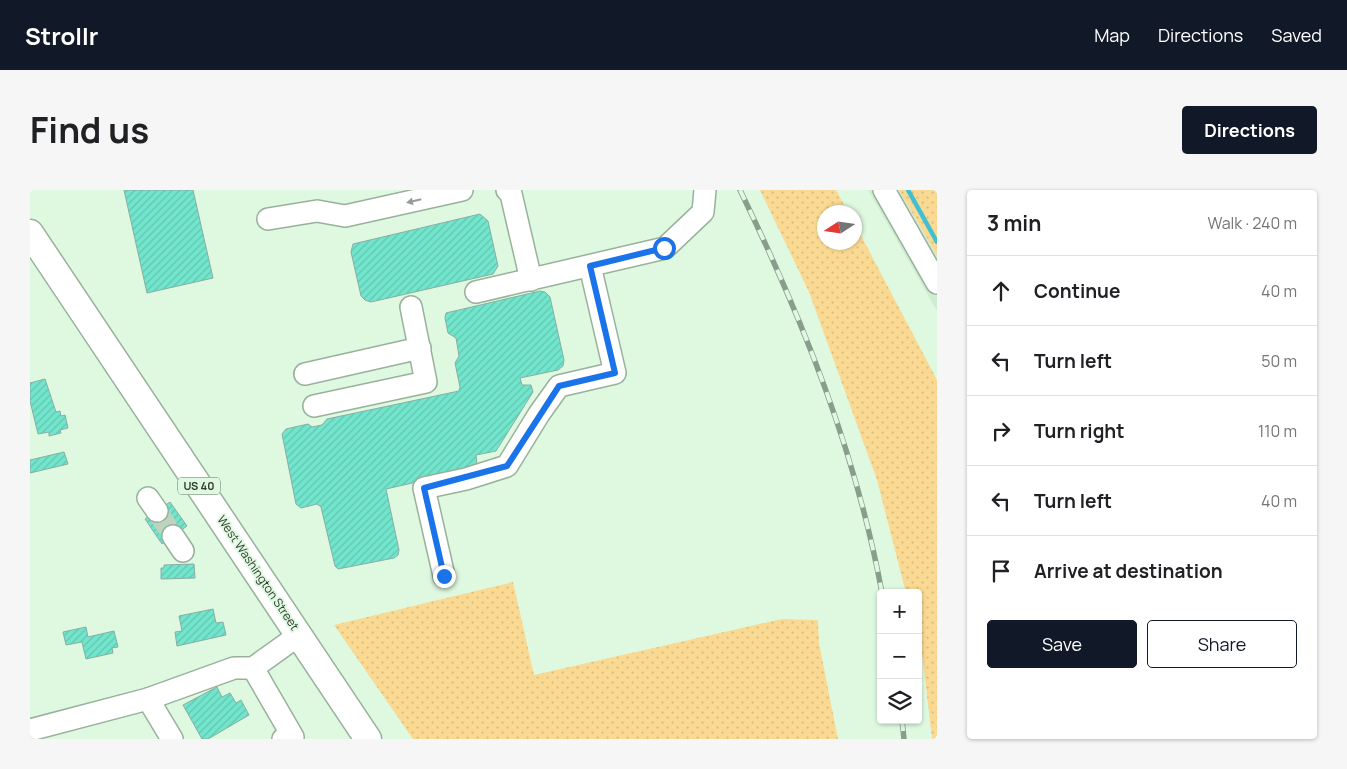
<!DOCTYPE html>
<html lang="en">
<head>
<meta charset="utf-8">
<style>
	:root { --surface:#fff; --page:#f6f6f6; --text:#202124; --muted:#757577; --line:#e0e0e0; --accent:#111827 }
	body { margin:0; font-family:Manrope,sans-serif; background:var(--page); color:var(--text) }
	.controls { position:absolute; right:15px; bottom:15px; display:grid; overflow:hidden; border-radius:5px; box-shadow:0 1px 4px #0004 }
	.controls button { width:45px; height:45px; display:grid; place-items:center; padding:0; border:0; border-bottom:1px solid var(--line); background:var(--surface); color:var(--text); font:25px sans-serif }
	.compass { position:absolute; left:787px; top:15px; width:45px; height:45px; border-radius:50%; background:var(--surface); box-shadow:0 1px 4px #0004; rotate:258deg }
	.stop { position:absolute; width:15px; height:15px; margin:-11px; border:4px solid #1a73e8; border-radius:50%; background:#fff }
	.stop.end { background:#1a73e8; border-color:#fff; box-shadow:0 1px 5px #0008 }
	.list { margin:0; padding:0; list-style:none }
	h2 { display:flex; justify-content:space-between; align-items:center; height:65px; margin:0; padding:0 20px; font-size:21px }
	h2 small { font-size:16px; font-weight:400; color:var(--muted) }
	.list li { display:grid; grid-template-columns:32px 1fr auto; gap:15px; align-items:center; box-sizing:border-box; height:70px; padding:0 20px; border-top:1px solid var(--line) }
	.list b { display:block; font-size:19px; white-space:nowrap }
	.list em { font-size:16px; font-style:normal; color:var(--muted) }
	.actions { display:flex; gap:10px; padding:15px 20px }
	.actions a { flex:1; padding:11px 0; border:1px solid var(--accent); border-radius:5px; text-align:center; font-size:18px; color:var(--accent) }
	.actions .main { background:var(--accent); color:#fff }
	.icon { flex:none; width:28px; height:28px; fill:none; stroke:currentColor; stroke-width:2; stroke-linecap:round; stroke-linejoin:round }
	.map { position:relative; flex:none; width:907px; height:549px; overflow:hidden; border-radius:5px }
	header { display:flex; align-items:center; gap:30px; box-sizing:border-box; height:70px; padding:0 25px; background:var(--accent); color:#fff }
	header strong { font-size:24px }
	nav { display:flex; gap:28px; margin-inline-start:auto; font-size:18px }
	.intro { display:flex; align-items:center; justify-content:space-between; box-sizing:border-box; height:120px; padding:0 30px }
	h1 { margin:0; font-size:35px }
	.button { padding:12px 22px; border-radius:5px; background:var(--accent); color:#fff; font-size:18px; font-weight:700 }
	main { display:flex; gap:30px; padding:0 30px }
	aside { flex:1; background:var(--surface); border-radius:5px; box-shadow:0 1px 4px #0004 }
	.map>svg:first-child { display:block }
</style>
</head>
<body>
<header>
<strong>Strollr</strong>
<nav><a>Map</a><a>Directions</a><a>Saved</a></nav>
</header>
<div class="intro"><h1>Find us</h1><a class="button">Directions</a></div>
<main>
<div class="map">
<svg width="907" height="549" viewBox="0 0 907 549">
	<defs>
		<pattern id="grass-dots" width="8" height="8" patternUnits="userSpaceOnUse" patternTransform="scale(1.25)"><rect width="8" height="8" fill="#fad993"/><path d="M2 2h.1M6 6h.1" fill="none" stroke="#d7bb7f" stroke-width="1.8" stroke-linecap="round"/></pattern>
		<pattern id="building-hatch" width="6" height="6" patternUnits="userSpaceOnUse" patternTransform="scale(1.25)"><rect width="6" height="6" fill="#72e5cd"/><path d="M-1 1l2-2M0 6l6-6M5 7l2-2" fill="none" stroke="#63c5b0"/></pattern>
	</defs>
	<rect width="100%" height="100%" fill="#dff9e1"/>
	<polygon fill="#cfedd1" points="838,0 907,0 907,121"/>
	<g fill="url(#grass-dots)">
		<polygon points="730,0 806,0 818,22 794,22 794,52 824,52 825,34 907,190 907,549 902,549 893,471 888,452 888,403 876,403 847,290 779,102"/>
		<polygon points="869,0 907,0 907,65"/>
		<polygon points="483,392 504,485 752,429 788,430 789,453 808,549 383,549 304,435"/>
	</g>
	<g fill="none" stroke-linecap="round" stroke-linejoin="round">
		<polyline stroke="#40c0d2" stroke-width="4.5" points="878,0 907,52"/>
	</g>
	<g fill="url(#building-hatch)" stroke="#89ada4">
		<polygon points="94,0 163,0 183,88 117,103"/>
		<polygon points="450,24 458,31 468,76 463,84 341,112 335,110 331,106 321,62 323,54"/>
		<polygon points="510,101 515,102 520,107 534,170 533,176 528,180 490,188 492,195 501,195 503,202 466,261 446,265 447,274 444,279 356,299 369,360 368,365 364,368 308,379 305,376 291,317 287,314 271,318 266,314 252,244 256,239 278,234 282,237 292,235 297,229 429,201 430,197 425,173 429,166 426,148 418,143 415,128 416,123"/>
		<polygon points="15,189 26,222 30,221 31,226 35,225 38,238 30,240 31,243 19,246 19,242 8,244 0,211 0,193"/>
		<polygon points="34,262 38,274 0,283 0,270"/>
		<polygon points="140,312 157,336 132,354 115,329"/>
		<polygon points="164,374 165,388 131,389 131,378 134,378 134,375"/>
		<polygon points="183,419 186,433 193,432 196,445 147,456 145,442 152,441 149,426"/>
		<polygon points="56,437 58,447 84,441 88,457 82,458 83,463 56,469 52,452 36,455 33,442"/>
		<polygon points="187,497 192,507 200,503 206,513 211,510 219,525 178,549 172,549 153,515"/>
	</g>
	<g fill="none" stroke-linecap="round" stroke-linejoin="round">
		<polyline stroke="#bcd3be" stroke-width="21" stroke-dasharray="21 11" stroke-linecap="butt" points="127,321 143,346"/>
		<defs>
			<g id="minor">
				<polyline points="477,0 481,4 501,90"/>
				<polyline points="854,0 907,93"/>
				<polyline points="238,29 287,21 315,26 432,0"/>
				<polyline points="446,102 635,58 673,22 675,0"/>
				<polyline points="275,184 390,158"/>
				<polyline points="284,216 396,192 381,117"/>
				<polyline points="118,308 127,321"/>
				<polyline points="143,346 153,361"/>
				<polyline points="414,386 394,298 436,289 477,276 509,224 529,196 585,183 560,76"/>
				<polyline points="223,478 263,547 253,549"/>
				<polyline points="0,540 118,509"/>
				<polyline points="142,549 118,509 204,478 223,478 269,445"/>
			</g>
			<polyline id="major" points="0,43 338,549"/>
		</defs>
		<use href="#minor" stroke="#99b19b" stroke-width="24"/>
		<use href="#major" stroke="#99b19b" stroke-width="29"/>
		<use href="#minor" stroke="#fff" stroke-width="21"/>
		<use href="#major" stroke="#fff" stroke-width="26"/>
		<defs>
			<g id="rail">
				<path d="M710 0C772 128 826 262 852 403"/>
				<polyline points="872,530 874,549"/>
			</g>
		</defs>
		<use href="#rail" stroke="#8a9d8c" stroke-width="5.5"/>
		<use href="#rail" stroke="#dff9e1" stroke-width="4" stroke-dasharray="11" stroke-linecap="butt"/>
	</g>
	<defs><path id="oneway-solid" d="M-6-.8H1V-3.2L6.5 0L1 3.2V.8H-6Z" transform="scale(1.25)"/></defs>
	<use fill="#989c98" href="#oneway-solid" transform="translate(384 11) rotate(167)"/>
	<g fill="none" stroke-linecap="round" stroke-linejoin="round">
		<polyline stroke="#1a73e8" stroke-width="6" points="414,386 394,298 477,276 529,196 585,183 560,76 634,58"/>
	</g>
	<g text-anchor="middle" stroke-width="4" stroke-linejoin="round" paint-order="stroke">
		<rect fill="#dff9e1" stroke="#647366" stroke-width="1" x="148" y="287.5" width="42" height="17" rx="4"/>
		<g font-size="11" font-weight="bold" fill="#303a31">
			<text x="169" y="300">US 40</text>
		</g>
		<g font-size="12" fill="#303a31" stroke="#dff9e1">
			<text transform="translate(228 383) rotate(56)" y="4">West Washington Street</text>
		</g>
	</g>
</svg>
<div class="controls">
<button>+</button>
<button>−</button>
<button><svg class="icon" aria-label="layers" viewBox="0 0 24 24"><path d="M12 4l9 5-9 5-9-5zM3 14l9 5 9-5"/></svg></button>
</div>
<svg class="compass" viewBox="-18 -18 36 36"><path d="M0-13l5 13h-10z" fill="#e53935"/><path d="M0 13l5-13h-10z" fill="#757577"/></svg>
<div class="stop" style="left:634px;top:58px"></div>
<div class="stop end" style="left:414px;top:386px"></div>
</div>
<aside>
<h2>3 min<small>Walk · 240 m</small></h2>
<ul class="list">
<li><svg class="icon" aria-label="ahead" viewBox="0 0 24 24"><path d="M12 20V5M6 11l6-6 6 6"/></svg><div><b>Continue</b></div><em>40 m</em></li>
<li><svg class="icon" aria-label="left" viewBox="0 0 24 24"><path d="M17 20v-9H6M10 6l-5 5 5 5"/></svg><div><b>Turn left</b></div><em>50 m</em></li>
<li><svg class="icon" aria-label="right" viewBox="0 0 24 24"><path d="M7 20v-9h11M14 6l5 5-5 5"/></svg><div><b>Turn right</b></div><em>110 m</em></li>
<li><svg class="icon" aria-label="left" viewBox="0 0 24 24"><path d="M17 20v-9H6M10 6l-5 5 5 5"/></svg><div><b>Turn left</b></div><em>40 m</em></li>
<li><svg class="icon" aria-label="arrive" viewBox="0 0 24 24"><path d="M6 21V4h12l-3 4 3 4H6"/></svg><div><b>Arrive at destination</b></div></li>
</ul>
<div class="actions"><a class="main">Save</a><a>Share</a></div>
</aside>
</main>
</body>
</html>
